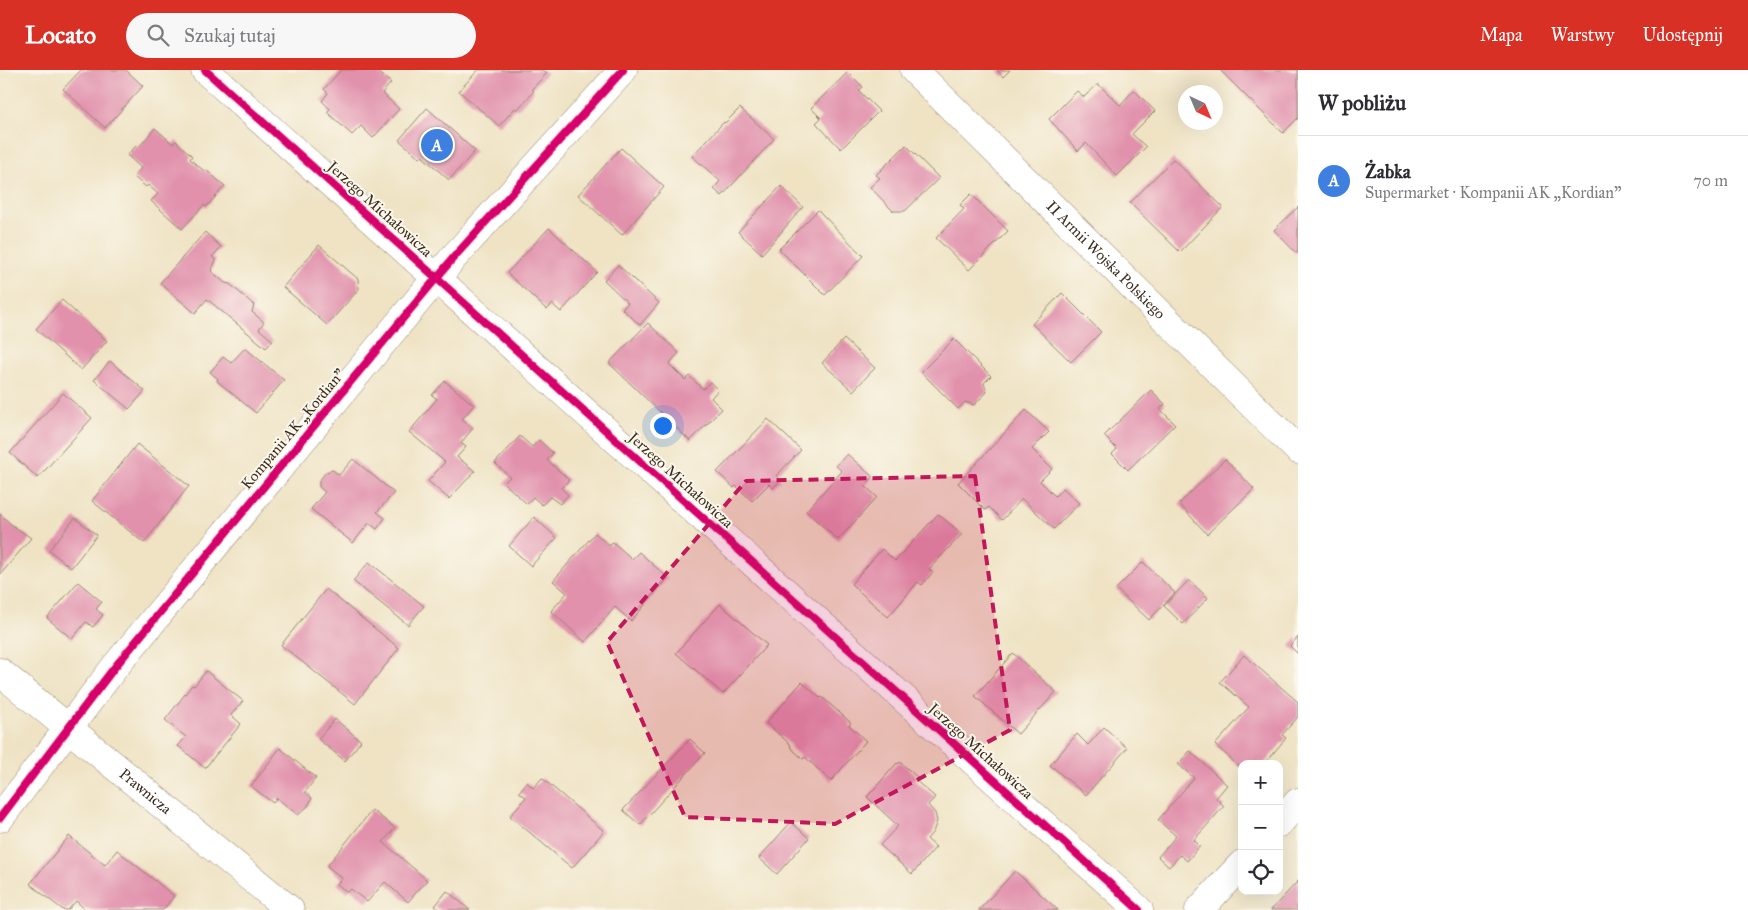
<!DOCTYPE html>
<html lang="pl">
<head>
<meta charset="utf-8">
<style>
	:root { --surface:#fff; --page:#f7f7f7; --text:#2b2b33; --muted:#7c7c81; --line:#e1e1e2; --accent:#d93025 }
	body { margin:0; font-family:"IM FELL Great Primer",serif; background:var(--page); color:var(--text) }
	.controls { position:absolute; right:15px; bottom:15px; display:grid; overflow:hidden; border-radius:10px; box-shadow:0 5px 20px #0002 }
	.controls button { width:45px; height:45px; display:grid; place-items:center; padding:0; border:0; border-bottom:1px solid var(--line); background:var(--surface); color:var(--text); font:25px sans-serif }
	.compass { position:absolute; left:1178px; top:15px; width:45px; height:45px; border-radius:50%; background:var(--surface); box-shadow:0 5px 20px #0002; rotate:136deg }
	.you { position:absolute; left:662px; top:355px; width:18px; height:18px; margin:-12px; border:4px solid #fff; border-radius:50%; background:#1a73e8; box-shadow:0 0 0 8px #1a73e833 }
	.badge { display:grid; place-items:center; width:32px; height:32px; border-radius:50%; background:var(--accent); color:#fff; font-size:16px; font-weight:700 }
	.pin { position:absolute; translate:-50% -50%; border:2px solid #fff; box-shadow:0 1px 5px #0006 }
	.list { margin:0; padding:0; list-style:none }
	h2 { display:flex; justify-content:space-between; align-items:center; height:65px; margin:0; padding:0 20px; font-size:21px }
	h2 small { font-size:16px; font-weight:400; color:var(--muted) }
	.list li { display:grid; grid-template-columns:32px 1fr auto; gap:15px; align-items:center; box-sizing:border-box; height:90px; padding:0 20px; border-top:1px solid var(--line) }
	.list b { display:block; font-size:19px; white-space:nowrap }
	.list p { margin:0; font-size:16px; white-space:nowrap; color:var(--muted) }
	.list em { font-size:16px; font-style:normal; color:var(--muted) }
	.icon { flex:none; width:28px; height:28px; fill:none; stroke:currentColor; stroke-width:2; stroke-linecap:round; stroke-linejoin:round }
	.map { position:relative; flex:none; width:1298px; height:840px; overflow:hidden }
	header { display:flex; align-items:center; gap:30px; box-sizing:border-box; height:70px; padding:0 25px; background:var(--accent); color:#fff }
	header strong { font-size:24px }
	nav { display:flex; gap:28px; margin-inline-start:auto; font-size:18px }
	.search { width:350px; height:45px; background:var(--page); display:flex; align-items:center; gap:12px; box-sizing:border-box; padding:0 18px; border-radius:28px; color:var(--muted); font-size:19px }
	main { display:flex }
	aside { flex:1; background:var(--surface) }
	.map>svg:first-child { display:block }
</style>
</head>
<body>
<header>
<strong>Locato</strong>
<div class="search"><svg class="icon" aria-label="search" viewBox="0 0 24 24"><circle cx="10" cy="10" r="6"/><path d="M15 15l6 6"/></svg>Szukaj tutaj</div>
<nav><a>Mapa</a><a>Warstwy</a><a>Udostępnij</a></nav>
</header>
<main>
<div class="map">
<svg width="1298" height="840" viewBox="0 0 1298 840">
	<rect width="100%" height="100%" fill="#fbf7ec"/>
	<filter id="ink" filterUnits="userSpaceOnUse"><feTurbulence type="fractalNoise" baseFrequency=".02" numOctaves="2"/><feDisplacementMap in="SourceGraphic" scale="10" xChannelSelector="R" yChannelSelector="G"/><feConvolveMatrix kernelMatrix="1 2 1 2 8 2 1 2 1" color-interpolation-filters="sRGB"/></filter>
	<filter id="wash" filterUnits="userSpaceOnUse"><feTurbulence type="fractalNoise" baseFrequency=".0096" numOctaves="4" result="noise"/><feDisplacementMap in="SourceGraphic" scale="20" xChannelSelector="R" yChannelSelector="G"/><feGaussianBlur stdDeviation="1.12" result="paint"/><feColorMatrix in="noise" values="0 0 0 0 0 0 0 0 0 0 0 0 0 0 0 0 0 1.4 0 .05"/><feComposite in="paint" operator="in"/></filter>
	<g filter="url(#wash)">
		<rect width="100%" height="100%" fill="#efe3c4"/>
		<g id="blocks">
			<g fill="#e191ac">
				<polygon points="81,0 126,0 143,16 105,58 63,19"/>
				<polygon points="341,0 376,0 391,13 382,23 399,39 373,68 361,56 352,65 327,42 330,39 322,31 328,23 324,19"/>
				<polygon points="478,0 544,0 547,3 532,19 534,21 517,40 515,38 499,56 459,21"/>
				<polygon points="997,0 1010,0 1003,7"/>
				<polygon points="1220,0 1298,0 1298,48 1283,63"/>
				<polygon points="848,2 863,17 859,21 879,41 841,79 816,53 821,48 811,38"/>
				<polygon points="1098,14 1120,35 1134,20 1155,41 1132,64 1146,77 1117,106 1086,73 1078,81 1049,49 1077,21 1084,27"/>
				<polygon points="427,38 475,81 449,110 422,86 420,88 399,70"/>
				<polygon points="740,38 774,69 722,126 714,119 720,111 692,86 724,52 725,53"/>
				<polygon points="155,58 173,74 176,71 192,86 190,89 204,101 206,100 225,116 206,137 204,135 182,159 151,131 158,124 148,115 146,117 134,107 141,98 127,85 137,75 139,77"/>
				<polygon points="906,75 939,108 905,141 893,141 870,117 880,108 876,105"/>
				<polygon points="621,78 664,117 622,165 578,125"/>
				<polygon points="1173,89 1223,137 1180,182 1130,133"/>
				<polygon points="781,116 803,137 762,184 738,162"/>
				<polygon points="971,124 1008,161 969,200 936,168 964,139 960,135"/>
				<polygon points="1298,137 1298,182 1296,183 1274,160"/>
				<polygon points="818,140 863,186 825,225 779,179"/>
				<polygon points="549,158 597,202 561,242 552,234 547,240 507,203"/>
				<polygon points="205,162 221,177 212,187 216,190 211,201 225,213 230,214 254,235 252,242 264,252 259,259 273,271 266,278 207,229 195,243 160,213"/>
				<polygon points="319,175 358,209 359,219 327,255 283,217"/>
				<polygon points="618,195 659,233 640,255 622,239 628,233 604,210"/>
				<polygon points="1062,223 1101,262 1071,292 1032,254"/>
				<polygon points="62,230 107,271 81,300 36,259"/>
				<polygon points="648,253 679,283 669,294 685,310 689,306 703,319 710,312 718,320 711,328 722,339 690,371 609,293"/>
				<polygon points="844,269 875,298 853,321 822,293"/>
				<polygon points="954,269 991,306 984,313 987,322 974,335 965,332 958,339 921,302"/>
				<polygon points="245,278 284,310 256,343 217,311 218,309 210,302 223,287 231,293"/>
				<polygon points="110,291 145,321 129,339 94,310"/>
				<polygon points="445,311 474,335 462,349 473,358 461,373 466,377 457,387 475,401 449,429 428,411 445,392 409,362 437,329 432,325"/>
				<polygon points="1151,320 1165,334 1160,339 1175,354 1128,400 1112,384 1117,379 1104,366"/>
				<polygon points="63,323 92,348 38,408 10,383"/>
				<polygon points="1026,340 1049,362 1032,379 1052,399 1040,411 1055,426 1063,418 1079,433 1054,459 1022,429 1002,450 989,437 985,440 958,413"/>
				<polygon points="768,349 801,380 776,406 781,410 773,418 769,414 752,431 736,416 734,418 717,402"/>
				<polygon points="520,366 532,377 539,370 553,383 547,390 569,410 561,418 568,425 560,434 550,427 542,435 533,427 527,434 504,413 510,407 495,393"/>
				<polygon points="137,374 189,416 144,473 92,431"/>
				<polygon points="847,384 873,407 865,416 877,427 838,470 806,441 842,401 836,396"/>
				<polygon points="353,389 394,423 377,442 385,448 377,459 369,453 353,473 311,439 325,422 319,417 319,411 326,402 333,400 339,405"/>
				<polygon points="1225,389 1254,419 1207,464 1179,434"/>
				<polygon points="0,444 12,455 31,468 0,505"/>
				<polygon points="938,444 962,464 929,499 933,502 922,515 918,512 888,547 851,514 882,479 895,491"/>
				<polygon points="534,447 557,468 531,496 509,476"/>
				<polygon points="75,448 97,465 71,498 49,480"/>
				<polygon points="595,463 610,476 613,472 632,489 639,482 668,508 631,551 615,537 585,572 551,541 567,523 553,511"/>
				<polygon points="369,492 424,536 408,555 353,511"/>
				<polygon points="1143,492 1175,523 1149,550 1116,519"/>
				<polygon points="1189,510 1208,528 1183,554 1164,536"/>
				<polygon points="78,512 102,532 96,539 103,545 93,557 86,552 72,569 47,548"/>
				<polygon points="326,519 399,578 355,634 281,575"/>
				<polygon points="720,534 767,575 723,624 676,583"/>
				<polygon points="1298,567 1298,584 1290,576"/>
				<polygon points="1013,583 1056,622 1018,664 975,626"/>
				<polygon points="1244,585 1298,632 1298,647 1282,665 1286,668 1264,694 1242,694 1242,699 1215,675 1249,637 1220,612"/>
				<polygon points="206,601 243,631 231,645 241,654 205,698 178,676 186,667 165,650 192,615 194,616"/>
				<polygon points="802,612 820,628 822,627 851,653 849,655 866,671 831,711 805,687 803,689 790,677 791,675 766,653"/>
				<polygon points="335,649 361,671 345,691 318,669"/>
				<polygon points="1104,657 1127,678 1086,725 1050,695 1077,664 1088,675"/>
				<polygon points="690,669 705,683 640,755 623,740"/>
				<polygon points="280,678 316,708 305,722 312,728 308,736 298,745 277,728 273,733 251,716"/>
				<polygon points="1190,681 1227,715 1216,728 1224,736 1194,770 1200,776 1187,791 1180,785 1169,797 1158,787 1176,766 1158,750 1194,708 1178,694"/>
				<polygon points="900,692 918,708 915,710 935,727 928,735 935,743 937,751 933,762 927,769 936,777 912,804 880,775 898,756 867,727 897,693 898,694"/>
				<polygon points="542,708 604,761 572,798 510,746 526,727 519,722 527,712 533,718"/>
				<polygon points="372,740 395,758 383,772 427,810 408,832 385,812 367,832 351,819 347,822 337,814 342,808 327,796"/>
				<polygon points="791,752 809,768 777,804 759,788"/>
				<polygon points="69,766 105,795 117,780 174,826 163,840 86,840 76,831 68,840 63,840 30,814"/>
				<polygon points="1015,801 1058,840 979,840"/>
				<polygon points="1298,811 1298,840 1271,840"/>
				<polygon points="447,821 470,840 440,840 435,836"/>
			</g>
		</g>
	</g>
	<g filter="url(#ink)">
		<use href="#blocks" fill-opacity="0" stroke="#958671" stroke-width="1"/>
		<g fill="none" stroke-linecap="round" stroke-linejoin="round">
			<defs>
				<g id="minor">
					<polyline points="205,0 1139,840"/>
					<path id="s1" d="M914 0 1298 380"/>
					<path id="s2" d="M0 602 290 840"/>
					<polyline points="0,748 114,598 409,241 454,187 623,0"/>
					<polyline points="1279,753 1298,732"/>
					<polyline points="1199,840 1242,794"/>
				</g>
			</defs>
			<use href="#minor" stroke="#958671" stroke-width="29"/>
			<use href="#minor" stroke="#fff" stroke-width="28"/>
			<defs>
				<g id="cycleway">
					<polyline points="205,0 1139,840"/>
					<polyline points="0,748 114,598 409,241 454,187 623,0"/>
				</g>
			</defs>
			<use href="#cycleway" stroke="#fbf7ec" stroke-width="11"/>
			<use href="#cycleway" stroke="#d6006c" stroke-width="8"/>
		</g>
	</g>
	<path fill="#c2185b" fill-opacity="0.2" stroke="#c2185b" stroke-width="4" stroke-dasharray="10 6" stroke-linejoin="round" d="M975 406 1010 660 835 754 685 747 607 572 746 411Z"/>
	<g text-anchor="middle" stroke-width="4" stroke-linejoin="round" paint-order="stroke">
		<g font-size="15" fill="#3b2a1e" stroke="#fbf7ec">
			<text transform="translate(380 139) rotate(42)" y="5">Jerzego Michałowicza</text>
			<text dy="5" stroke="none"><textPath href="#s1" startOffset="270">II Armii Wojska Polskiego</textPath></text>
			<text transform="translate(293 359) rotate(-50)" y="5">Kompanii AK „Kordian”</text>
			<text transform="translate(681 410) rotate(42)" y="5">Jerzego Michałowicza</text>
			<text transform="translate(981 681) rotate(42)" y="5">Jerzego Michałowicza</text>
			<text dy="5" stroke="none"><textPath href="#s2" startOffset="188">Prawnicza</textPath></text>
		</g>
	</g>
</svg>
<div class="controls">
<button>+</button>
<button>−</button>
<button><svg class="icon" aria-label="locate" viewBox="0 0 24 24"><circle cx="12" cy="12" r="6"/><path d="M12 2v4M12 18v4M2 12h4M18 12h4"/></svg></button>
</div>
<svg class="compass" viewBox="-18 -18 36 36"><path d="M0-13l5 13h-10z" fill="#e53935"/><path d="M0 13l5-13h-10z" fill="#7c7c81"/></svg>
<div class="you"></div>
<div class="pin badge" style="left:437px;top:75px;background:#3f7fe0">A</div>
</div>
<aside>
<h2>W pobliżu<small></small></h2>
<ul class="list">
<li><span class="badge" style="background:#3f7fe0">A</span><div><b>Żabka</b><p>Supermarket · Kompanii AK „Kordian”</p></div><em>70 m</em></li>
</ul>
</aside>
</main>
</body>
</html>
